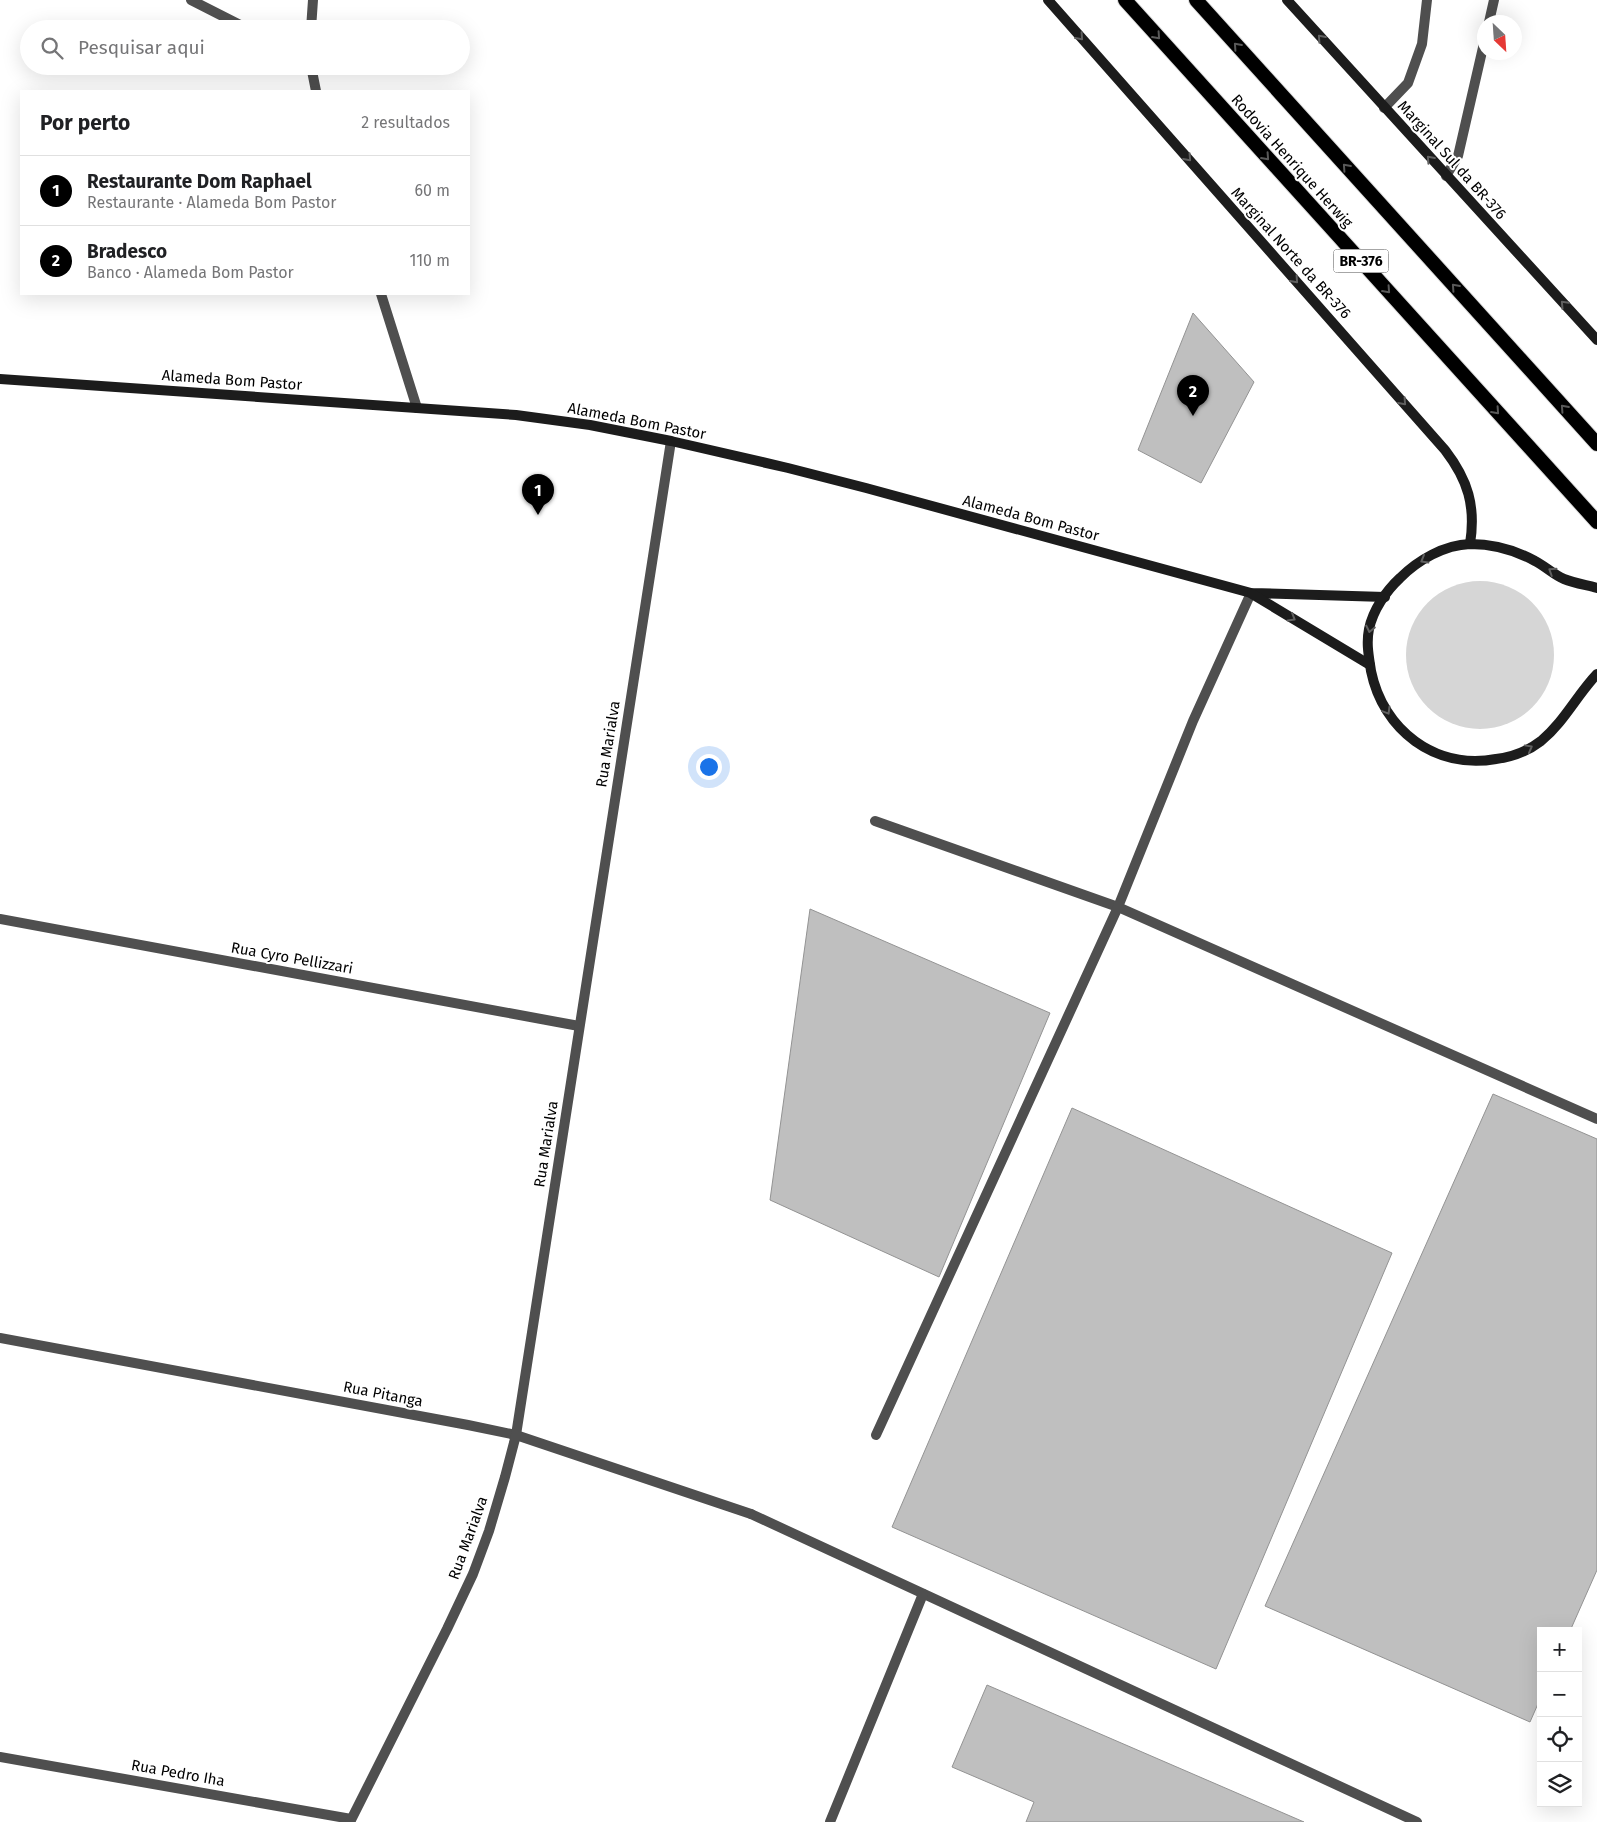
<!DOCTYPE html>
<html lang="pt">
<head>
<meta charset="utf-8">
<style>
	:root { --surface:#fff; --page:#f2f2f2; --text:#202124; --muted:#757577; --line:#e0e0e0; --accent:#000 }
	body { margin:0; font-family:"Fira Sans",sans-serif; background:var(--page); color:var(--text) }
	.controls { position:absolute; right:15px; bottom:15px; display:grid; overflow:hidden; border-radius:0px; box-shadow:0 5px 20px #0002 }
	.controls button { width:45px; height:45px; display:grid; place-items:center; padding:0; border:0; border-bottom:1px solid var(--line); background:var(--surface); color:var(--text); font:25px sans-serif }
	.compass { position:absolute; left:1477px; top:15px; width:45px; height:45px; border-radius:50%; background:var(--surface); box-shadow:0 5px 20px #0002; rotate:155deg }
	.you { position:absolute; left:708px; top:766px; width:18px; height:18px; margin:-12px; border:4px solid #fff; border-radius:50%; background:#1a73e8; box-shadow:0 0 0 8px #1a73e833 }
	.badge { display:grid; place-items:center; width:32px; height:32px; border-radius:50%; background:var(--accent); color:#fff; font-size:16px; font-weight:700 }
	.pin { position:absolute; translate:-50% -41px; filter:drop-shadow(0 1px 2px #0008) }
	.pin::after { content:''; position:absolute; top:26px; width:18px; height:15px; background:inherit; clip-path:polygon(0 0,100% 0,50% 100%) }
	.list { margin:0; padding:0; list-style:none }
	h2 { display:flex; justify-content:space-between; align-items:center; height:65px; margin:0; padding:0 20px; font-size:21px }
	h2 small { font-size:16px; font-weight:400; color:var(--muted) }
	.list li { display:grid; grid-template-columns:32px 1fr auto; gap:15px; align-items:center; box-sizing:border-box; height:70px; padding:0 20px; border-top:1px solid var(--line) }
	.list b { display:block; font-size:19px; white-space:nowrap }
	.list p { margin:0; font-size:16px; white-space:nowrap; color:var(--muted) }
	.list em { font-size:16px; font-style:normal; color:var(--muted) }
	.icon { flex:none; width:28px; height:28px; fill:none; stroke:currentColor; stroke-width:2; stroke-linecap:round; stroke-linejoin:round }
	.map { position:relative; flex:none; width:1597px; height:1822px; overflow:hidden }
	.search { position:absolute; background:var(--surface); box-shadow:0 5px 20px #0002; left:20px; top:20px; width:450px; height:55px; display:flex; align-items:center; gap:12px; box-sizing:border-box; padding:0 18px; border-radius:28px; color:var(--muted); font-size:19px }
	.panel { position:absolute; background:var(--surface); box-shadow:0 5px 20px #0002; left:20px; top:90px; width:450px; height:205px; border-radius:0px }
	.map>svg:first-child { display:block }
</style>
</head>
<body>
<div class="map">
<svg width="1597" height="1822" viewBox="0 0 1597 1822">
	<rect width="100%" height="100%" fill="#fff"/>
	<circle fill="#d6d6d6" cx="1480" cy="655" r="74"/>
	<g fill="#bfbfbf" stroke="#939393">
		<polygon points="1193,313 1254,382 1201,483 1138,450"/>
		<polygon points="810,909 1050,1013 939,1277 770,1200"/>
		<polygon points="1493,1094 1597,1139 1597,1570 1570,1631 1541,1631 1541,1697 1530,1722 1265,1606"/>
		<polygon points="1072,1108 1392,1253 1216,1669 892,1527"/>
		<polygon points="987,1685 1304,1822 1026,1822 1034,1802 952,1767"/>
	</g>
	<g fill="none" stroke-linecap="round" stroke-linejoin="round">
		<defs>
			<g id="trunk">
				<polyline points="1125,0 1597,522"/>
				<polyline points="1196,0 1597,444"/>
			</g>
		</defs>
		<use href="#trunk" stroke="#dbdbdb" stroke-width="16"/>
		<g stroke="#4f4f4f" stroke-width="10">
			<polyline points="191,0 248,29"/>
			<polyline points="1489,22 1494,0"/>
			<polyline points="1446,176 1458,156 1484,43"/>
			<polyline points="875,821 1118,907 1597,1119"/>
			<polyline points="876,1435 1118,907 1193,721 1251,593"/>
			<polyline points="751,1514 1417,1822"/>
			<polyline points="830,1822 923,1594"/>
		</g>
		<g stroke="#4f4f4f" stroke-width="10">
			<polyline points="311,29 313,0"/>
			<polyline points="311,66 316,91"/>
			<polyline points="1384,108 1408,83 1422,44 1427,0"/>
			<polyline points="381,294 417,408"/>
			<polyline points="0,919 579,1026"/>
			<polyline points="0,1338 468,1425 516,1435 751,1514"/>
			<polyline points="0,1757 351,1819"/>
		</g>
		<polyline stroke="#4f4f4f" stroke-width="10" points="350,1822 447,1629 473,1574 489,1531 505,1477 516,1435 671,441"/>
		<g stroke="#1c1c1c" stroke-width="10">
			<path d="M1048 0 1445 450C1468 480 1476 506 1470 544"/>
			<polyline points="1287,0 1597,340"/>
			<polyline points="0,379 516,415 590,425 671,441 788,468 866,488 1251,593 1385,597"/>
			<path d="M1597 588C1586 585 1574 583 1564 579 1554 575 1545 566 1535 561 1515 550 1493 544 1470 544 1444 545 1418 560 1400 578 1386 591 1373 610 1369 629 1366 644 1369 657 1371 671 1383 730 1435 770 1496 759 1512 757 1528 751 1541 741 1564 722 1577 695 1597 674"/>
			<polyline points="1252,594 1370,665"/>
		</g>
		<use href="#trunk" stroke="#000" stroke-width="14"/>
	</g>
	<defs><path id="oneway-chevron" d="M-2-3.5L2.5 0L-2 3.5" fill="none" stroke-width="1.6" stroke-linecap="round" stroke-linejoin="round" transform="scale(1.25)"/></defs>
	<g stroke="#595959">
		<use href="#oneway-chevron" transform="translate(1157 36) rotate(48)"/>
		<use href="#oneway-chevron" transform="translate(1237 46) rotate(-132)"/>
		<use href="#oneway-chevron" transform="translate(1266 157) rotate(48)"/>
		<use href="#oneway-chevron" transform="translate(1346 167) rotate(-132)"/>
		<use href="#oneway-chevron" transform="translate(1455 287) rotate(-132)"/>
		<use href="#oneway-chevron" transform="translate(1387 290) rotate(48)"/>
		<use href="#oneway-chevron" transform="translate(1564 408) rotate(-132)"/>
		<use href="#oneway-chevron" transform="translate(1496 411) rotate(48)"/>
	</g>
	<g stroke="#606060">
		<use href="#oneway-chevron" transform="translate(1080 37) rotate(48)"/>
		<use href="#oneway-chevron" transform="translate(1321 38) rotate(-132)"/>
		<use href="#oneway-chevron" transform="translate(1188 158) rotate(48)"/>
		<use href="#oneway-chevron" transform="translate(1430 159) rotate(-132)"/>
		<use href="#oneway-chevron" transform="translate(1295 280) rotate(48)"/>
		<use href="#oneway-chevron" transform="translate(1564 304) rotate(-133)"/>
		<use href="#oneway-chevron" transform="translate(1403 402) rotate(48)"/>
		<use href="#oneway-chevron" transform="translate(1424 560) rotate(150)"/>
		<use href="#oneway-chevron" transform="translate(1552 571) rotate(-147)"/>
		<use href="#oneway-chevron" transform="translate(1292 618) rotate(31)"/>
		<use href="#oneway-chevron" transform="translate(1370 629) rotate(102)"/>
		<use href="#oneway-chevron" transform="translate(1387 711) rotate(59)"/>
		<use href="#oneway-chevron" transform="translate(1529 748) rotate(-29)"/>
	</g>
	<g text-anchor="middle" stroke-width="4" stroke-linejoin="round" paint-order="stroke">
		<rect fill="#fff" stroke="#4c4c4c" stroke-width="1" x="1333.5" y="249.5" width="55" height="23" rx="4"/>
		<g font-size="14" font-weight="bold" fill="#000">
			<text x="1361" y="266">BR-376</text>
		</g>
		<g font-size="15" fill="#000" stroke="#fff">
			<text transform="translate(1452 160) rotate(48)" y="5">Marginal Sul da BR-376</text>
			<text transform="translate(1292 161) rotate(48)" y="5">Rodovia Henrique Herwig</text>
			<text transform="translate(1291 253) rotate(48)" y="5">Marginal Norte da BR-376</text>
			<text transform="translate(232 380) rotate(4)" y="5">Alameda Bom Pastor</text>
			<text transform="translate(637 421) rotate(11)" y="5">Alameda Bom Pastor</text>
			<text transform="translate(1031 518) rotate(15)" y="5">Alameda Bom Pastor</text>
			<text transform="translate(608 744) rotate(-81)" y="5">Rua Marialva</text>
			<text transform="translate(292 958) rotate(10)" y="5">Rua Cyro Pellizzari</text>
			<text transform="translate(546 1144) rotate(-81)" y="5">Rua Marialva</text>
			<text transform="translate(383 1394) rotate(11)" y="5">Rua Pitanga</text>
			<text transform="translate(468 1538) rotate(-70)" y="5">Rua Marialva</text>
			<text transform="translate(178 1773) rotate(10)" y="5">Rua Pedro Iha</text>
		</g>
	</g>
</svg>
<div class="controls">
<button>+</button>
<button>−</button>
<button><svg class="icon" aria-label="locate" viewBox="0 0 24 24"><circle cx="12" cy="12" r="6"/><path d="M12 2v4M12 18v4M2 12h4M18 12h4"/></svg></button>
<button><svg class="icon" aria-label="layers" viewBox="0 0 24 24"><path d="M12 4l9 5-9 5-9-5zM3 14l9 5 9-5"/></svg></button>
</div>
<svg class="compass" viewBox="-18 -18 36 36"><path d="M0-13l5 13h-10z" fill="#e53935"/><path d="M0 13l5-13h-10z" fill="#757577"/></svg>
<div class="you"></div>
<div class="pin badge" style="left:538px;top:515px">1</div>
<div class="pin badge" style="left:1193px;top:416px">2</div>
<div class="search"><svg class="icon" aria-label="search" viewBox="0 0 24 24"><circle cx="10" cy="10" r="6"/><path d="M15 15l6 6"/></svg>Pesquisar aqui</div>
<section class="panel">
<h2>Por perto<small>2 resultados</small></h2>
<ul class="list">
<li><span class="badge">1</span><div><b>Restaurante Dom Raphael</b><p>Restaurante · Alameda Bom Pastor</p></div><em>60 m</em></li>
<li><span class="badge">2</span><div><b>Bradesco</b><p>Banco · Alameda Bom Pastor</p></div><em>110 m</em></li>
</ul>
</section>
</div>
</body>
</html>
